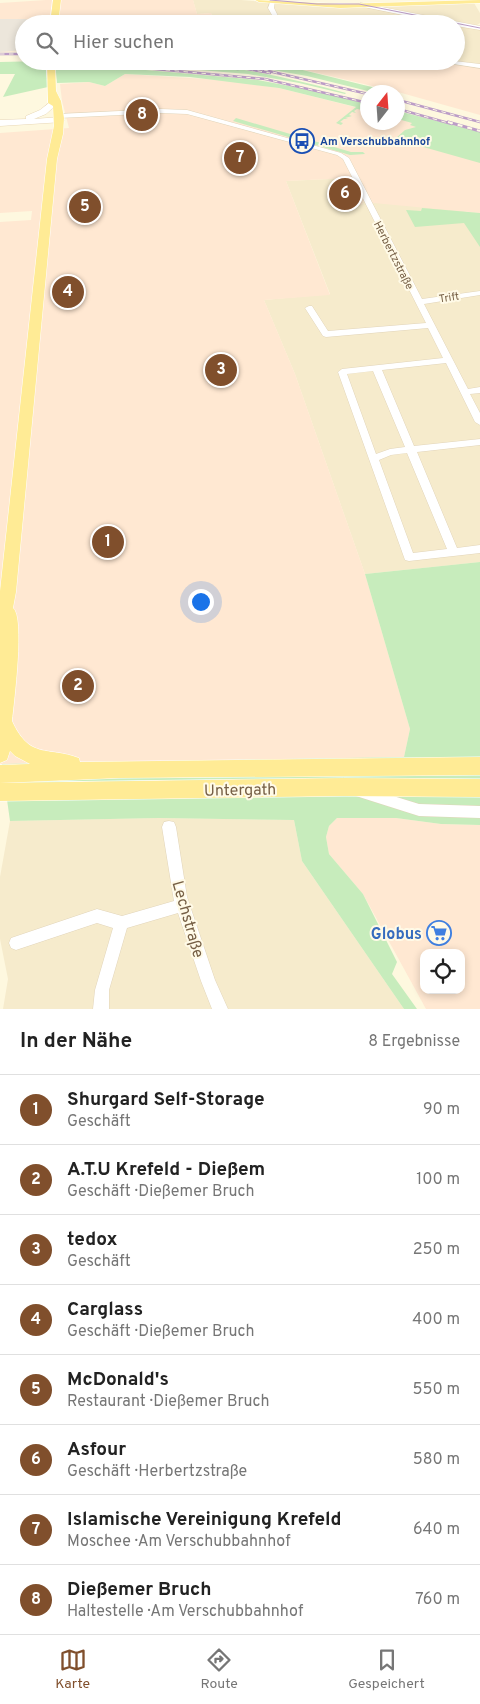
<!DOCTYPE html>
<html lang="de">
<head>
<meta charset="utf-8">
<style>
	:root { --surface:#fff; --page:#f2f2f2; --text:#222; --muted:#767676; --line:#e0e0e0; --accent:#804f2c }
	body { margin:0; font-family:Overpass,sans-serif; background:var(--page); color:var(--text) }
	.controls { position:absolute; right:15px; bottom:15px; display:grid; overflow:hidden; border-radius:10px; box-shadow:0 2px 8px #0003 }
	.controls button { width:45px; height:45px; display:grid; place-items:center; padding:0; border:0; border-bottom:1px solid var(--line); background:var(--surface); color:var(--text); font:25px sans-serif }
	.compass { position:absolute; left:360px; top:85px; width:45px; height:45px; border-radius:50%; background:var(--surface); box-shadow:0 2px 8px #0003; rotate:17deg }
	.you { position:absolute; left:200px; top:601px; width:18px; height:18px; margin:-12px; border:4px solid #fff; border-radius:50%; background:#1a73e8; box-shadow:0 0 0 8px #1a73e833 }
	.badge { display:grid; place-items:center; width:32px; height:32px; border-radius:50%; background:var(--accent); color:#fff; font-size:16px; font-weight:700 }
	.pin { position:absolute; translate:-50% -50%; border:2px solid #fff; box-shadow:0 1px 5px #0006 }
	.list { margin:0; padding:0; list-style:none }
	h2 { display:flex; justify-content:space-between; align-items:center; height:65px; margin:0; padding:0 20px; font-size:21px }
	h2 small { font-size:16px; font-weight:400; color:var(--muted) }
	.list li { display:grid; grid-template-columns:32px 1fr auto; gap:15px; align-items:center; box-sizing:border-box; height:70px; padding:0 20px; border-top:1px solid var(--line) }
	.list b { display:block; font-size:19px; white-space:nowrap }
	.list p { margin:0; font-size:16px; white-space:nowrap; color:var(--muted) }
	.list em { font-size:16px; font-style:normal; color:var(--muted) }
	.icon { flex:none; width:28px; height:28px; fill:none; stroke:currentColor; stroke-width:2; stroke-linecap:round; stroke-linejoin:round }
	.map { position:relative; flex:none; width:480px; height:1009px; overflow:hidden }
	.search { position:absolute; background:var(--surface); box-shadow:0 2px 8px #0003; left:15px; right:15px; top:15px; height:55px; display:flex; align-items:center; gap:12px; box-sizing:border-box; padding:0 18px; border-radius:28px; color:var(--muted); font-size:19px }
	.sheet { height:625px; background:var(--surface) }
	nav { display:flex; justify-content:space-around; align-items:center; box-sizing:border-box; height:70px; border-top:1px solid var(--line); background:var(--surface); font-size:14px; color:var(--muted) }
	nav a { display:grid; justify-items:center; gap:2px }
	nav .on { color:var(--accent) }
	.map>svg:first-child { display:block }
</style>
</head>
<body>
<div class="map">
<svg width="480" height="1009" viewBox="0 0 480 1009">
	<rect width="100%" height="100%" fill="#fef8df"/>
	<g fill="#f6ebcc">
		<polygon points="193,0 241,0 319,6 371,7 454,24 215,24 211,13 197,14"/>
		<polygon points="474,3 480,13 480,23 477,25 384,7 386,5"/>
		<polygon points="456,24 480,29 480,64 454,61 456,61"/>
		<polygon points="351,178 467,212 480,213 480,562 365,574 295,374 264,300 330,294 286,181"/>
		<polygon points="159,818 294,820 302,861 404,1009 3,1009 8,979 0,939 0,877 10,821"/>
	</g>
	<g fill="#ffe8d2" fill-rule="evenodd">
		<polygon points="46,0 193,0 197,14 211,13 215,24 24,24 24,51 0,52 0,3"/>
		<polygon points="266,61 454,61 480,64 480,115 398,92"/>
		<polygon points="125,74 221,80 279,88 367,110 368,122 398,122 398,117 480,138 480,213 363,202 354,184 363,204 349,205 347,199 337,200 333,191 339,191 341,188 339,184 353,183 351,178 286,181 330,295 264,300 295,374 365,574 410,729 404,757 0,764 0,222 31,220 32,211 0,213 0,133 69,128 62,101 60,84 89,82 105,86"/>
		<path d="M337 818H396L441 824 480 825V1009H426L363 894 329 854 326 837 329 826ZM424 953H461V990H424Z"/>
	</g>
	<polygon fill="#ece6db" points="0,19 27,19 20,32 24,32 24,50 0,52"/>
	<g fill="#c7ecbc">
		<polygon points="45,61 48,87 3,97 15,74 0,74 0,62"/>
		<path d="M89 61C115 61 142 60 169 61 229 64 289 78 346 93L345 94 299 83 248 74Z"/>
		<polygon points="220,61 266,61 384,90 385,92 372,92 307,76"/>
		<polygon points="55,62 258,80 315,91 367,104 367,111 357,109 354,111 356,113 352,112 349,115 352,116 345,118 348,119 344,119 340,122 343,123 341,125 336,123 356,107 279,88 190,77 125,74 105,86 89,82 57,83"/>
		<polygon points="398,111 480,132 480,163 395,139 405,130 416,127 410,125 412,123 398,119"/>
		<polygon points="236,118 351,152 363,152 365,154 350,155 233,121"/>
		<polygon points="422,208 480,213 480,247 464,223 415,227 406,210 421,211"/>
		<polygon points="480,562 480,825 441,824 396,818 337,818 329,826 326,837 329,854 363,894 397,962 392,974 417,1009 404,1009 302,861 294,820 159,818 10,821 2,764 404,757 410,729 365,574"/>
	</g>
	<g fill="none" stroke-linecap="round" stroke-linejoin="round">
		<defs>
			<g id="street">
				<polygon points="271,0 275,1 274,8 282,24 277,24 268,8"/>
				<polygon points="434,61 454,61 480,64 480,68"/>
				<path d="M161 109 187 110 341 153 349 158 422 299 480 291V295L424 304 468 389 480 387V393L470 394 480 413V425L475 422 446 363 382 370 414 446 480 439V445L417 452 457 548 480 545V553L409 561 405 560 338 372 342 369 443 358 428 328 326 337 323 336 305 308 309 306H312L328 331 426 323 343 159 337 155 187 114 161 113 59 118 56 116 59 114ZM373 371 405 447 390 449 376 454 347 374ZM407 453 447 549 413 553 379 460 391 455Z"/>
				<polygon points="361,786 419,804 480,806 480,818 419,816 356,796 355,792 356,788"/>
				<polygon points="169,821 174,822 176,827 187,897 215,980 228,1009 212,1009 201,981 178,913 127,928 109,990 109,1009 93,1009 95,990 113,928 97,923 16,950 11,948 9,943 11,938 97,909 122,916 174,901 162,827 164,822"/>
			</g>
			<g id="secondary">
				<polygon points="361,3 480,26 480,30 456,26 456,24 447,24 359,6 358,5"/>
				<polygon points="49,103 56,105 46,114 34,119 60,117 64,120 63,122 0,126 0,120 26,119 26,116 40,110"/>
			</g>
			<g id="primary">
				<polygon points="53,0 61,0 58,24 50,24"/>
				<polygon points="255,0 340,4 480,0 480,3 340,8 259,2"/>
				<path d="M47 61H55L56 91 61 101 64 118 63 134 57 159 16 592 13 608C25 617 14 702 12 721 30 760 47 746 79 758L80 762 480 757V775L119 778 0 783V765L30 764 15 756 10 751 7 760 0 763V591L47 159 54 126 53 106 48 103Z"/>
				<polygon points="344,778 480,779 480,797 344,796 0,801 0,783"/>
			</g>
		</defs>
		<use href="#street" stroke="#e2d5ba" stroke-width="1"/>
		<use href="#secondary" stroke="#e8d7b7" stroke-width="1"/>
		<use href="#primary" stroke="#fff" stroke-width="1"/>
		<use href="#street" fill="#fff" fill-rule="evenodd"/>
		<use href="#secondary" fill="#fff" fill-rule="evenodd"/>
		<use href="#primary" fill="#ffeb95" fill-rule="evenodd"/>
		<polyline stroke="#bc9dc7" stroke-width="1" points="270,0 317,4 359,4 480,28"/>
		<defs>
			<g id="rail-far1">
				<polyline points="0,54 24,54"/>
				<polyline points="67,61 265,79 368,103"/>
				<polyline points="176,61 238,69"/>
				<polyline points="231,66 270,73"/>
				<polyline points="264,70 368,94"/>
				<polyline points="398,100 480,122"/>
				<polyline points="398,109 452,124"/>
			</g>
			<polyline id="rail" points="448,122 480,131"/>
		</defs>
		<use href="#rail-far1" stroke="#bc9dc7" stroke-width="2.5"/>
		<use href="#rail" stroke="#bc9dc7" stroke-width="3"/>
		<use href="#rail-far1" stroke="#fffae7" stroke-width="1" stroke-dasharray="4.5" stroke-linecap="butt"/>
		<use href="#rail" stroke="#fffae7" stroke-width="2" stroke-dasharray="5" stroke-linecap="butt"/>
	</g>
	<defs>
		<symbol id="bus-ring" viewBox="-11 -11 22 22"><circle r="9.5" fill="#fffae7" stroke="#1a4fb4" stroke-width="1.5"/><path d="M-5-6H5V4H4V6H2V4H-2V6H-4V4H-5ZM-3.5-4V0h7V-4ZM-3.5 1.2v1.5H-2V1.2ZM2 1.2v1.5H3.5V1.2Z" fill="#1a4fb4"/></symbol>
		<symbol id="supermarket-ring" viewBox="-11 -11 22 22"><circle r="9.5" fill="#fffae7" stroke="#3f7fe0" stroke-width="1.5"/><path d="M-6-5.5h2.5l.6 2H6L4.5 2H-2.5L-4.4-4H-6ZM-1.5 3.2a1.3 1.3 0 1 0 .1 0ZM3 3.2a1.3 1.3 0 1 0 .1 0Z" fill="#3f7fe0"/></symbol>
	</defs>
	<g fill-rule="evenodd">
		<use href="#bus-ring" x="288" y="127" width="28" height="28"/>
		<use href="#supermarket-ring" x="425" y="919" width="28" height="28"/>
	</g>
	<g text-anchor="middle" stroke-width="4" stroke-linejoin="round" paint-order="stroke">
		<g font-size="11" font-weight="bold" fill="#164399" stroke="#fffae7" text-anchor="start">
			<text x="320" y="145">Am Verschubbahnhof</text>
		</g>
		<g font-size="11" fill="#765f45" stroke="#fffae7">
			<text transform="translate(394 255) rotate(63)" y="4">Herbertzstraße</text>
			<text transform="translate(449 297) rotate(-9)" y="4">Trift</text>
		</g>
		<g font-size="16" fill="#765f45" stroke="#fffae7">
			<text transform="translate(240 789) rotate(-1)" y="6">Untergath</text>
			<text transform="translate(189 919) rotate(74)" y="6">Lechstraße</text>
		</g>
		<g font-size="16" font-weight="bold" fill="#366cbe" stroke="#fffae7" text-anchor="end">
			<text x="422" y="939">Globus</text>
		</g>
	</g>
</svg>
<div class="controls">
<button><svg class="icon" aria-label="locate" viewBox="0 0 24 24"><circle cx="12" cy="12" r="6"/><path d="M12 2v4M12 18v4M2 12h4M18 12h4"/></svg></button>
</div>
<svg class="compass" viewBox="-18 -18 36 36"><path d="M0-13l5 13h-10z" fill="#e53935"/><path d="M0 13l5-13h-10z" fill="#767676"/></svg>
<div class="you"></div>
<div class="pin badge" style="left:108px;top:542px">1</div>
<div class="pin badge" style="left:78px;top:686px">2</div>
<div class="pin badge" style="left:221px;top:370px">3</div>
<div class="pin badge" style="left:68px;top:292px">4</div>
<div class="pin badge" style="left:85px;top:207px">5</div>
<div class="pin badge" style="left:345px;top:194px">6</div>
<div class="pin badge" style="left:240px;top:158px">7</div>
<div class="pin badge" style="left:142px;top:115px">8</div>
<div class="search"><svg class="icon" aria-label="search" viewBox="0 0 24 24"><circle cx="10" cy="10" r="6"/><path d="M15 15l6 6"/></svg>Hier suchen</div>
</div>
<section class="sheet">
<h2>In der Nähe<small>8 Ergebnisse</small></h2>
<ul class="list">
<li><span class="badge">1</span><div><b>Shurgard Self-Storage</b><p>Geschäft</p></div><em>90 m</em></li>
<li><span class="badge">2</span><div><b>A.T.U Krefeld - Dießem</b><p>Geschäft · Dießemer Bruch</p></div><em>100 m</em></li>
<li><span class="badge">3</span><div><b>tedox</b><p>Geschäft</p></div><em>250 m</em></li>
<li><span class="badge">4</span><div><b>Carglass</b><p>Geschäft · Dießemer Bruch</p></div><em>400 m</em></li>
<li><span class="badge">5</span><div><b>McDonald's</b><p>Restaurant · Dießemer Bruch</p></div><em>550 m</em></li>
<li><span class="badge">6</span><div><b>Asfour</b><p>Geschäft · Herbertzstraße</p></div><em>580 m</em></li>
<li><span class="badge">7</span><div><b>Islamische Vereinigung Krefeld</b><p>Moschee · Am Verschubbahnhof</p></div><em>640 m</em></li>
<li><span class="badge">8</span><div><b>Dießemer Bruch</b><p>Haltestelle · Am Verschubbahnhof</p></div><em>760 m</em></li>
</ul>
</section>
<nav>
<a class="on"><svg class="icon" aria-label="map" viewBox="0 0 24 24"><path d="M3 6l6-2 6 2 6-2v14l-6 2-6-2-6 2zM9 4v14M15 6v14"/></svg>Karte</a>
<a><svg class="icon" aria-label="directions" viewBox="0 0 24 24"><path d="M12 3l9 9-9 9-9-9zM9 14v-3h6M13 9l2 2-2 2"/></svg>Route</a>
<a><svg class="icon" aria-label="saved" viewBox="0 0 24 24"><path d="M7 4h10v16l-5-4-5 4z"/></svg>Gespeichert</a>
</nav>
</body>
</html>
